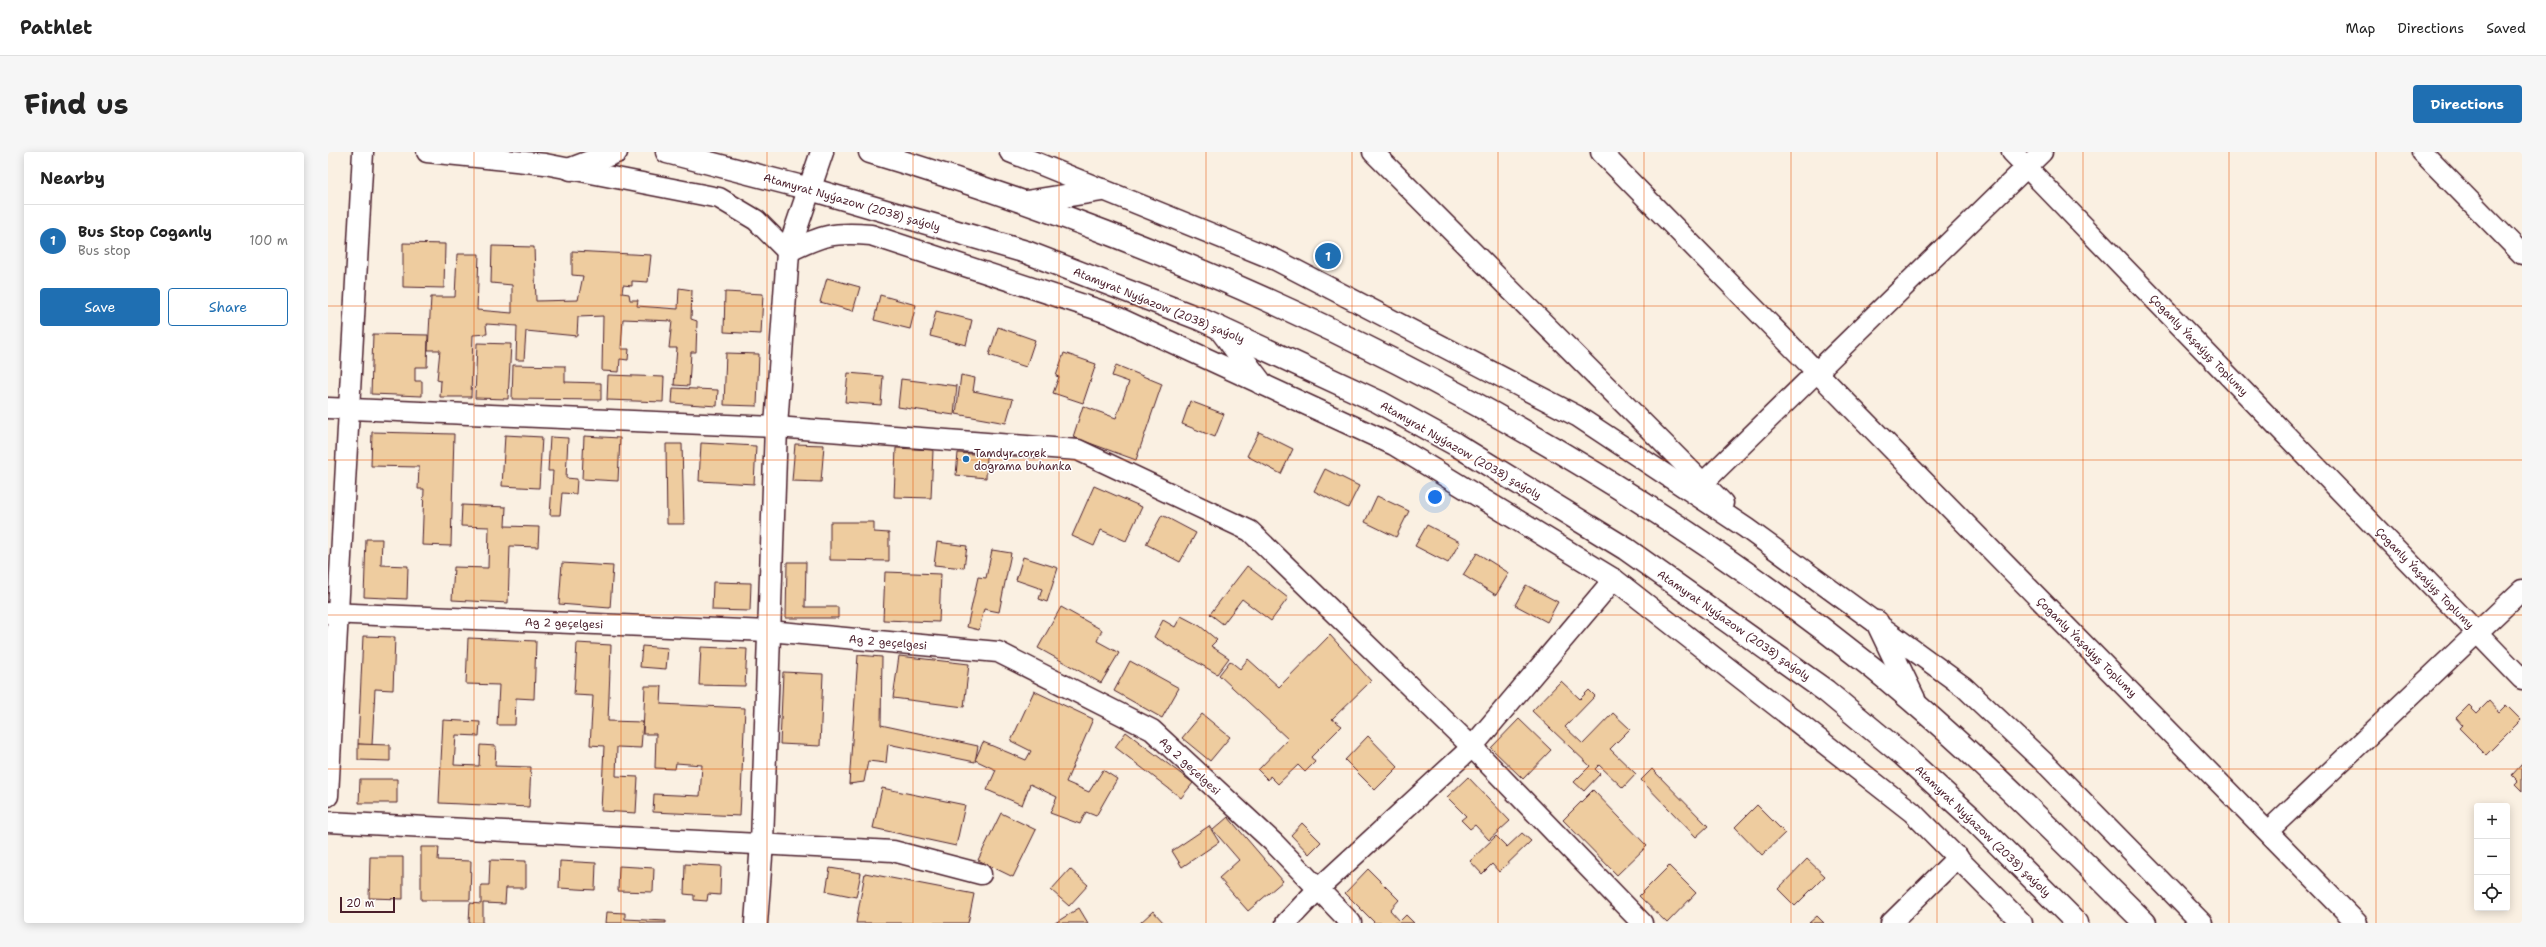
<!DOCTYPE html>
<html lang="en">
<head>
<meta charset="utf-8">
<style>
	:root { --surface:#fff; --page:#f6f6f6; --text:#222; --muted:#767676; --line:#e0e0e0; --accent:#1f6fb2 }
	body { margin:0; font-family:"Shantell Sans",sans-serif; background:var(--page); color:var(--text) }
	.controls { position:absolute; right:12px; bottom:12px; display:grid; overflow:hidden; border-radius:4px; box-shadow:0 2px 10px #0003 }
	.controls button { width:36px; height:36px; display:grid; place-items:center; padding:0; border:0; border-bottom:1px solid var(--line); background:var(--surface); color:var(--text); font:20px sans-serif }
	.scale { position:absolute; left:12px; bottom:10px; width:55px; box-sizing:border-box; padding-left:4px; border:2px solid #4a1f2b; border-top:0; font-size:11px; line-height:14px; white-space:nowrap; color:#4a1f2b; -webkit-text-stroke:3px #fff; paint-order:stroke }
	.you { position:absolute; left:1107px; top:345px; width:14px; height:14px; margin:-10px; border:3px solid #fff; border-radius:50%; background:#1a73e8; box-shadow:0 0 0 6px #1a73e833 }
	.badge { display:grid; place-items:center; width:26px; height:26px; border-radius:50%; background:var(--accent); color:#fff; font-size:13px; font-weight:700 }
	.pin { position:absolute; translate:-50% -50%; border:2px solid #fff; box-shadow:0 1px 4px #0006 }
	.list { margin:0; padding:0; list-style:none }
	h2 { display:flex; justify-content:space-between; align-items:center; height:52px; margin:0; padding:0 16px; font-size:17px }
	h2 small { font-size:13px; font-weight:400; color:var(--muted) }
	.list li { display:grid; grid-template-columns:26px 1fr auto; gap:12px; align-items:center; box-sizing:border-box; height:72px; padding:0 16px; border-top:1px solid var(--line) }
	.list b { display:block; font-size:15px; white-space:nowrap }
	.list p { margin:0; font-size:13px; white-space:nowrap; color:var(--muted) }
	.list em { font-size:13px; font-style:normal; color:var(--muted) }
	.actions { display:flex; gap:8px; padding:12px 16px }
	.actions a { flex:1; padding:9px 0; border:1px solid var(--accent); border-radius:4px; text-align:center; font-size:14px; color:var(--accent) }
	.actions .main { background:var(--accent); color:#fff }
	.icon { flex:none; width:22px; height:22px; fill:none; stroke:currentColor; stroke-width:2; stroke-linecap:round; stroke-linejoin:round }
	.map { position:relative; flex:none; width:2194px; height:771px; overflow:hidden; border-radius:4px }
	header { display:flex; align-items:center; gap:24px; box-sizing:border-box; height:56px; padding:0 20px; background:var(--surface); border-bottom:1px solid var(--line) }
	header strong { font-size:19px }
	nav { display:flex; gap:22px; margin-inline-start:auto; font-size:14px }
	.intro { display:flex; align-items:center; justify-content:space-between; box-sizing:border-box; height:96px; padding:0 24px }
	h1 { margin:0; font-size:28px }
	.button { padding:10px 18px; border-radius:4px; background:var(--accent); color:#fff; font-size:14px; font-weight:700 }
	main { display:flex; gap:24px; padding:0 24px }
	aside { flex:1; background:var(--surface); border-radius:4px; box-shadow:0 2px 10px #0003 }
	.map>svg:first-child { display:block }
</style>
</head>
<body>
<header>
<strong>Pathlet</strong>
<nav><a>Map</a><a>Directions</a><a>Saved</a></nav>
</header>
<div class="intro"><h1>Find us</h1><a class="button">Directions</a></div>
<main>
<aside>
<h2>Nearby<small></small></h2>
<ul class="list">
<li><span class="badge">1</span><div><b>Bus Stop Coganly</b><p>Bus stop</p></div><em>100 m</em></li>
</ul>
<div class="actions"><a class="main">Save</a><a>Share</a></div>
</aside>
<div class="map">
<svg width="2194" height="771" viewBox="0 0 2194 771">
	<rect width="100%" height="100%" fill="#faf0e2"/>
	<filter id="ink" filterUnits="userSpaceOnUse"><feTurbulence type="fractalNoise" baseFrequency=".025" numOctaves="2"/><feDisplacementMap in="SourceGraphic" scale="8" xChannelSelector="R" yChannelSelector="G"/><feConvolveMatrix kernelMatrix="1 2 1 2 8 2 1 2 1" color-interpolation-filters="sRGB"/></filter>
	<g filter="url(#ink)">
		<g fill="#eecc9f" stroke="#4a1f2b">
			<polygon points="75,91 117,92 116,136 75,135"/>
			<polygon points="164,94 206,95 208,149 250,148 255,124 244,123 244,99 323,103 320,130 304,129 304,134 295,133 294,141 301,142 302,148 310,148 309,154 350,157 351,136 364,138 363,167 369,169 368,200 363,200 361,234 346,233 349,196 341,196 344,169 295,167 293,197 301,197 300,208 292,207 291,220 274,219 275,164 250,165 249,184 198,179 196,208 188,208 189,174 158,172 159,182 145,183 143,245 112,245 113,229 109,228 112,198 100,198 103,145 127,145 129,102 151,102 149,158 184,161 184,133 163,131"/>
			<polygon points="499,126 532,135 525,159 492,150"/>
			<polygon points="397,140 435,142 433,182 396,180"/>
			<polygon points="552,143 588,153 582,177 546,168"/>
			<polygon points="608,159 644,168 638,193 602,184"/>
			<polygon points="670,175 707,188 698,215 661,203"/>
			<polygon points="45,182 100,183 99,215 87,215 87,229 94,229 94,244 43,242"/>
			<polygon points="149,191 183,192 180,247 147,246"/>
			<polygon points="398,201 431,202 429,254 396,253"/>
			<polygon points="736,201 768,212 755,251 725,241 731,225 728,224"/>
			<polygon points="185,213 237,214 237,230 273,231 273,248 184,247"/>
			<polygon points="788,213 834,232 808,308 745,285 755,254 788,266 801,230 784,224"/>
			<polygon points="520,221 555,224 553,253 517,250"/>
			<polygon points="280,223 336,225 335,250 279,248"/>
			<polygon points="633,223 647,226 645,239 685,247 678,271 628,262"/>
			<polygon points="573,227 629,234 626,263 570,255"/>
			<polygon points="345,236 390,238 389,254 344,251"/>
			<polygon points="862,249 896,262 887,285 854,272"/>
			<polygon points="44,280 126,282 123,394 94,393 96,337 90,337 91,315 43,314"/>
			<polygon points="931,280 965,297 953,322 919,304"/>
			<polygon points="177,283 214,285 211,336 174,334"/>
			<polygon points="256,284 292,286 290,329 254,327"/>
			<polygon points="222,285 240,286 238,326 249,327 248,342 234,341 232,363 222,363 225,319 220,319"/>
			<polygon points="373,291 428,294 426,332 371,329"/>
			<polygon points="338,292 354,292 356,372 339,372"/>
			<polygon points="467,292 496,293 493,330 464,329"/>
			<polygon points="568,296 605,298 603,346 566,345"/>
			<polygon points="630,301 659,303 658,326 628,323"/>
			<polygon points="997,317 1031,334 1020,356 986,339"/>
			<polygon points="766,334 814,355 798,389 773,378 766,394 744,384"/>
			<polygon points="1049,344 1081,359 1068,385 1037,370"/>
			<polygon points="134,353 178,355 177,374 211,375 210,395 182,394 180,451 124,448 126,415 160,416 161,375 133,374"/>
			<polygon points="834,363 868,381 852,410 818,392"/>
			<polygon points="502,370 546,370 546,380 561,381 561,409 502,408"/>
			<polygon points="1099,373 1132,390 1120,411 1087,394"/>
			<polygon points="38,387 54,387 53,413 80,414 79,447 36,445"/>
			<polygon points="609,390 639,394 636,416 606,413"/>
			<polygon points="664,398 683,401 671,460 656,457 651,478 639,475 650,425 658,426"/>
			<polygon points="1149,401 1181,421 1168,443 1135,423"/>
			<polygon points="695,405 730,416 719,450 711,447 714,437 688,428"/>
			<polygon points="459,410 478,410 477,455 510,455 510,466 458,466"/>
			<polygon points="234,411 285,414 282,456 231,452"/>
			<polygon points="919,414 960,446 943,469 914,447 895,472 882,462"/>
			<polygon points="557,420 613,422 611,470 555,468"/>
			<polygon points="385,430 423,431 422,459 384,458"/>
			<polygon points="1198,433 1230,450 1219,470 1187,453"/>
			<polygon points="733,455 774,478 769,489 791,501 773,531 710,496"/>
			<polygon points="853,464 872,474 889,488 883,494 901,506 889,522 826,485 835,468 847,475"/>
			<polygon points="1002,483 1043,529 1004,567 1014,574 983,605 987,610 977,620 970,613 950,632 942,624 940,628 930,618 960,587 891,523 902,509 912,517 920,507 951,535"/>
			<polygon points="35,484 67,485 65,538 47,537 44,593 30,592"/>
			<polygon points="140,486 208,489 206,547 188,546 187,573 169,573 171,533 138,532"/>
			<polygon points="249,491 283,493 280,569 315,570 313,596 289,595 288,624 310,625 308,661 273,659 276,594 262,593 265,544 246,543"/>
			<polygon points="314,494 340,496 338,517 312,515"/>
			<polygon points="373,495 419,497 417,534 371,533"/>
			<polygon points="530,503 554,505 553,573 650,594 647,610 560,592 558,611 540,609 536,630 521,632"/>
			<polygon points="571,504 641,512 636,555 565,546"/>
			<polygon points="802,509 851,536 834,566 786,539"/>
			<polygon points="455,520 495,522 492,594 452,592"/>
			<polygon points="1233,529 1252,547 1261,538 1267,544 1237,575 1255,592 1285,561 1302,577 1282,597 1308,622 1295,636 1271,613 1267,617 1272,622 1256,639 1246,630 1262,614 1204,559"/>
			<polygon points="317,534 334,534 333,552 417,556 412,664 325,660 326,642 372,644 374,613 348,611 347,617 327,616 328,582 315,582"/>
			<polygon points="706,539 765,567 738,630 761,640 775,618 789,627 768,664 758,660 752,672 722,661 729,645 702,632 694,653 659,638 668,618 647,608 655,590 698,608 703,599 683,589"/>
			<polygon points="2161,549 2171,560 2178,553 2193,568 2158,603 2131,576 2134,573 2128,566 2141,553 2149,561"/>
			<polygon points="874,562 902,585 882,609 854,586"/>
			<polygon points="1191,567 1223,598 1195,627 1163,596"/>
			<polygon points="115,568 152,570 151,584 128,583 126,613 151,614 152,593 168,594 167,614 203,615 201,655 111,651"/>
			<polygon points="798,580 865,631 853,646 787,595"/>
			<polygon points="1040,584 1070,615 1047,638 1017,608"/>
			<polygon points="30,592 62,593 62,609 30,608"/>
			<polygon points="2194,612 2194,639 2187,632 2190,629 2184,623"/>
			<polygon points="1324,617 1380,674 1368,685 1313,628"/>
			<polygon points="1140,625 1182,669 1161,688 1147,673 1142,677 1133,668 1138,664 1119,645"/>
			<polygon points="32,627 69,627 69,651 31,651"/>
			<polygon points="554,636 637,653 628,694 545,676"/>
			<polygon points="1265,638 1319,694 1289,723 1235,668"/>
			<polygon points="1429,653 1457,681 1434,703 1407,675"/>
			<polygon points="673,661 708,678 685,725 650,708"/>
			<polygon points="900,665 955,729 920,759 891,726 911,708 885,678"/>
			<polygon points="974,671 993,690 981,702 963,683"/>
			<polygon points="881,674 891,690 854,715 844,699"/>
			<polygon points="1194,681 1203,689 1171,720 1164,712 1154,722 1142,709 1168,684 1179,695"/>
			<polygon points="93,695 111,695 110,708 143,709 142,748 93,748"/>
			<polygon points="42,705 75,705 75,747 41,746"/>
			<polygon points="1479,707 1497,724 1467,754 1450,737"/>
			<polygon points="162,708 198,709 198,736 178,736 177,752 155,751 155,771 141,771 142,751 153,752 153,733 161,733"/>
			<polygon points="232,709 268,711 267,738 231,736"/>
			<polygon points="357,712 393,714 392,743 380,742 379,749 366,748 366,743 356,742"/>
			<polygon points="291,714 326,716 325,740 290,739"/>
			<polygon points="1341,714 1368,741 1339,771 1311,744"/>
			<polygon points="502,716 533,721 528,745 498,739"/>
			<polygon points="742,717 760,733 741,754 723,738"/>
			<polygon points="1040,717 1071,748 1062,758 1072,769 1078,763 1086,771 1047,771 1017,741"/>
			<polygon points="537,721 646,742 640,771 528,771"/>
			<polygon points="751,756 760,771 727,771"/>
			<polygon points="825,759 836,771 812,771"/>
			<polygon points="279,760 297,761 297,767 338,769 338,771 278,771"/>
			<polygon points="1489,764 1496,771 1481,771"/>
		</g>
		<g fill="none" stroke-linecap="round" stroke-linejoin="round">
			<defs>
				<g id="street">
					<path d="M99 0 217 12 391 46 428 68 460 100C494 83 505 80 543 83L780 161 1066 293 1286 427 1584 660 1694 771"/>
					<polyline points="682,0 948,108 1249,264 1418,376 1636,535 1721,615 1874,771"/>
					<polyline points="1045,0 1395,351"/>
					<polyline points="1273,0 2029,771"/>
					<polyline points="1684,0 2194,527"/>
					<polyline points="2094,0 2194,102"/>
					<polyline points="0,256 448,275 750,298 922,379 1144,595 1314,771"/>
					<polyline points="1383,340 1375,331 1714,0"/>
					<polyline points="0,461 441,479 670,500 824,578 946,691 1023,771"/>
					<polyline points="0,644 35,0"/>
					<polyline points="0,670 565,699 653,722"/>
					<polyline points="1940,679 2194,438"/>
					<polyline points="958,771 990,737 1144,595 1286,427"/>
					<polyline points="1563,771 1630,705"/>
				</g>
				<polyline id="secondary" points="428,771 434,691 448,275 460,100 494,0"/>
				<g id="primary">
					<polyline points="339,0 482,37 698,100 872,167 1051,250 1127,292 1298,397 1498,539 1575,603 1644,666 1749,771"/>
					<path d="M542 0C904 108 1250 280 1546 517 1642 595 1729 684 1817 771"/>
					<polyline points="243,17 288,0"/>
					<polyline points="698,50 774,38"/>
					<polyline points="892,177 933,231"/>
					<polyline points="1549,470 1586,547"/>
				</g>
			</defs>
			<use href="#street" stroke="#4a1f2b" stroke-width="23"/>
			<use href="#secondary" stroke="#4a1f2b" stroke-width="25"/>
			<use href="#primary" stroke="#4a1f2b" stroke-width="25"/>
			<use href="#street" stroke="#fff" stroke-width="20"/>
			<use href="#secondary" stroke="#fff" stroke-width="22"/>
			<use href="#primary" stroke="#fff" stroke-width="22"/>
		</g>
	</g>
	<path fill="none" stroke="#e8590c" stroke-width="1" stroke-opacity="0.55" d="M146 0V771M293 0V771M439 0V771M585 0V771M731 0V771M878 0V771M1024 0V771M1170 0V771M1316 0V771M1463 0V771M1609 0V771M1755 0V771M1901 0V771M2048 0V771M0 154H2194M0 308H2194M0 463H2194M0 617H2194"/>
	<circle fill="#1f6fb2" stroke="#fff" stroke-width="1.5" cx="638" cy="307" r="4"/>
	<g text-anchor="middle" stroke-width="3" stroke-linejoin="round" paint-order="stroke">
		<g font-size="11" fill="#4a1f2b" stroke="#fff">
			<text transform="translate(524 50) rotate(16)" y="4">Atamyrat Nyýazow (2038) şaýoly</text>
			<text transform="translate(831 153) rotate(22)" y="4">Atamyrat Nyýazow (2038) şaýoly</text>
			<text transform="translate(1871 193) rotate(46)" y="4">Çoganly Ýaşaýyş Toplumy</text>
			<text transform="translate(1133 298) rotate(30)" y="4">Atamyrat Nyýazow (2038) şaýoly</text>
			<text transform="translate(2097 426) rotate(46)" y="4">Çoganly Ýaşaýyş Toplumy</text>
			<text transform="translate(236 471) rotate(2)" y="4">Ag 2 geçelgesi</text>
			<text transform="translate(1406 473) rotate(35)" y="4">Atamyrat Nyýazow (2038) şaýoly</text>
			<text transform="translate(560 490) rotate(5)" y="4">Ag 2 geçelgesi</text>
			<text transform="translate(1759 495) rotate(45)" y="4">Çoganly Ýaşaýyş Toplumy</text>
			<text transform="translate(862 614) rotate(43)" y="4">Ag 2 geçelgesi</text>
			<text transform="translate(1655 679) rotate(44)" y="4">Atamyrat Nyýazow (2038) şaýoly</text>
		</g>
		<g font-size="11" fill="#4a1f2b" stroke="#fff" text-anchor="start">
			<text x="646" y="305">Tamdyr corek<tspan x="646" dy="13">dograma buhanka</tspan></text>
		</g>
	</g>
</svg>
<div class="controls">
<button>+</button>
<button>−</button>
<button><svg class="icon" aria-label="locate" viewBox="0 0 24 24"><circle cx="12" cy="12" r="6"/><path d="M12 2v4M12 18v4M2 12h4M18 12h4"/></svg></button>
</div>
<div class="scale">20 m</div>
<div class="you"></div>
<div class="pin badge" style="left:1000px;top:104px">1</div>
</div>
</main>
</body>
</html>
